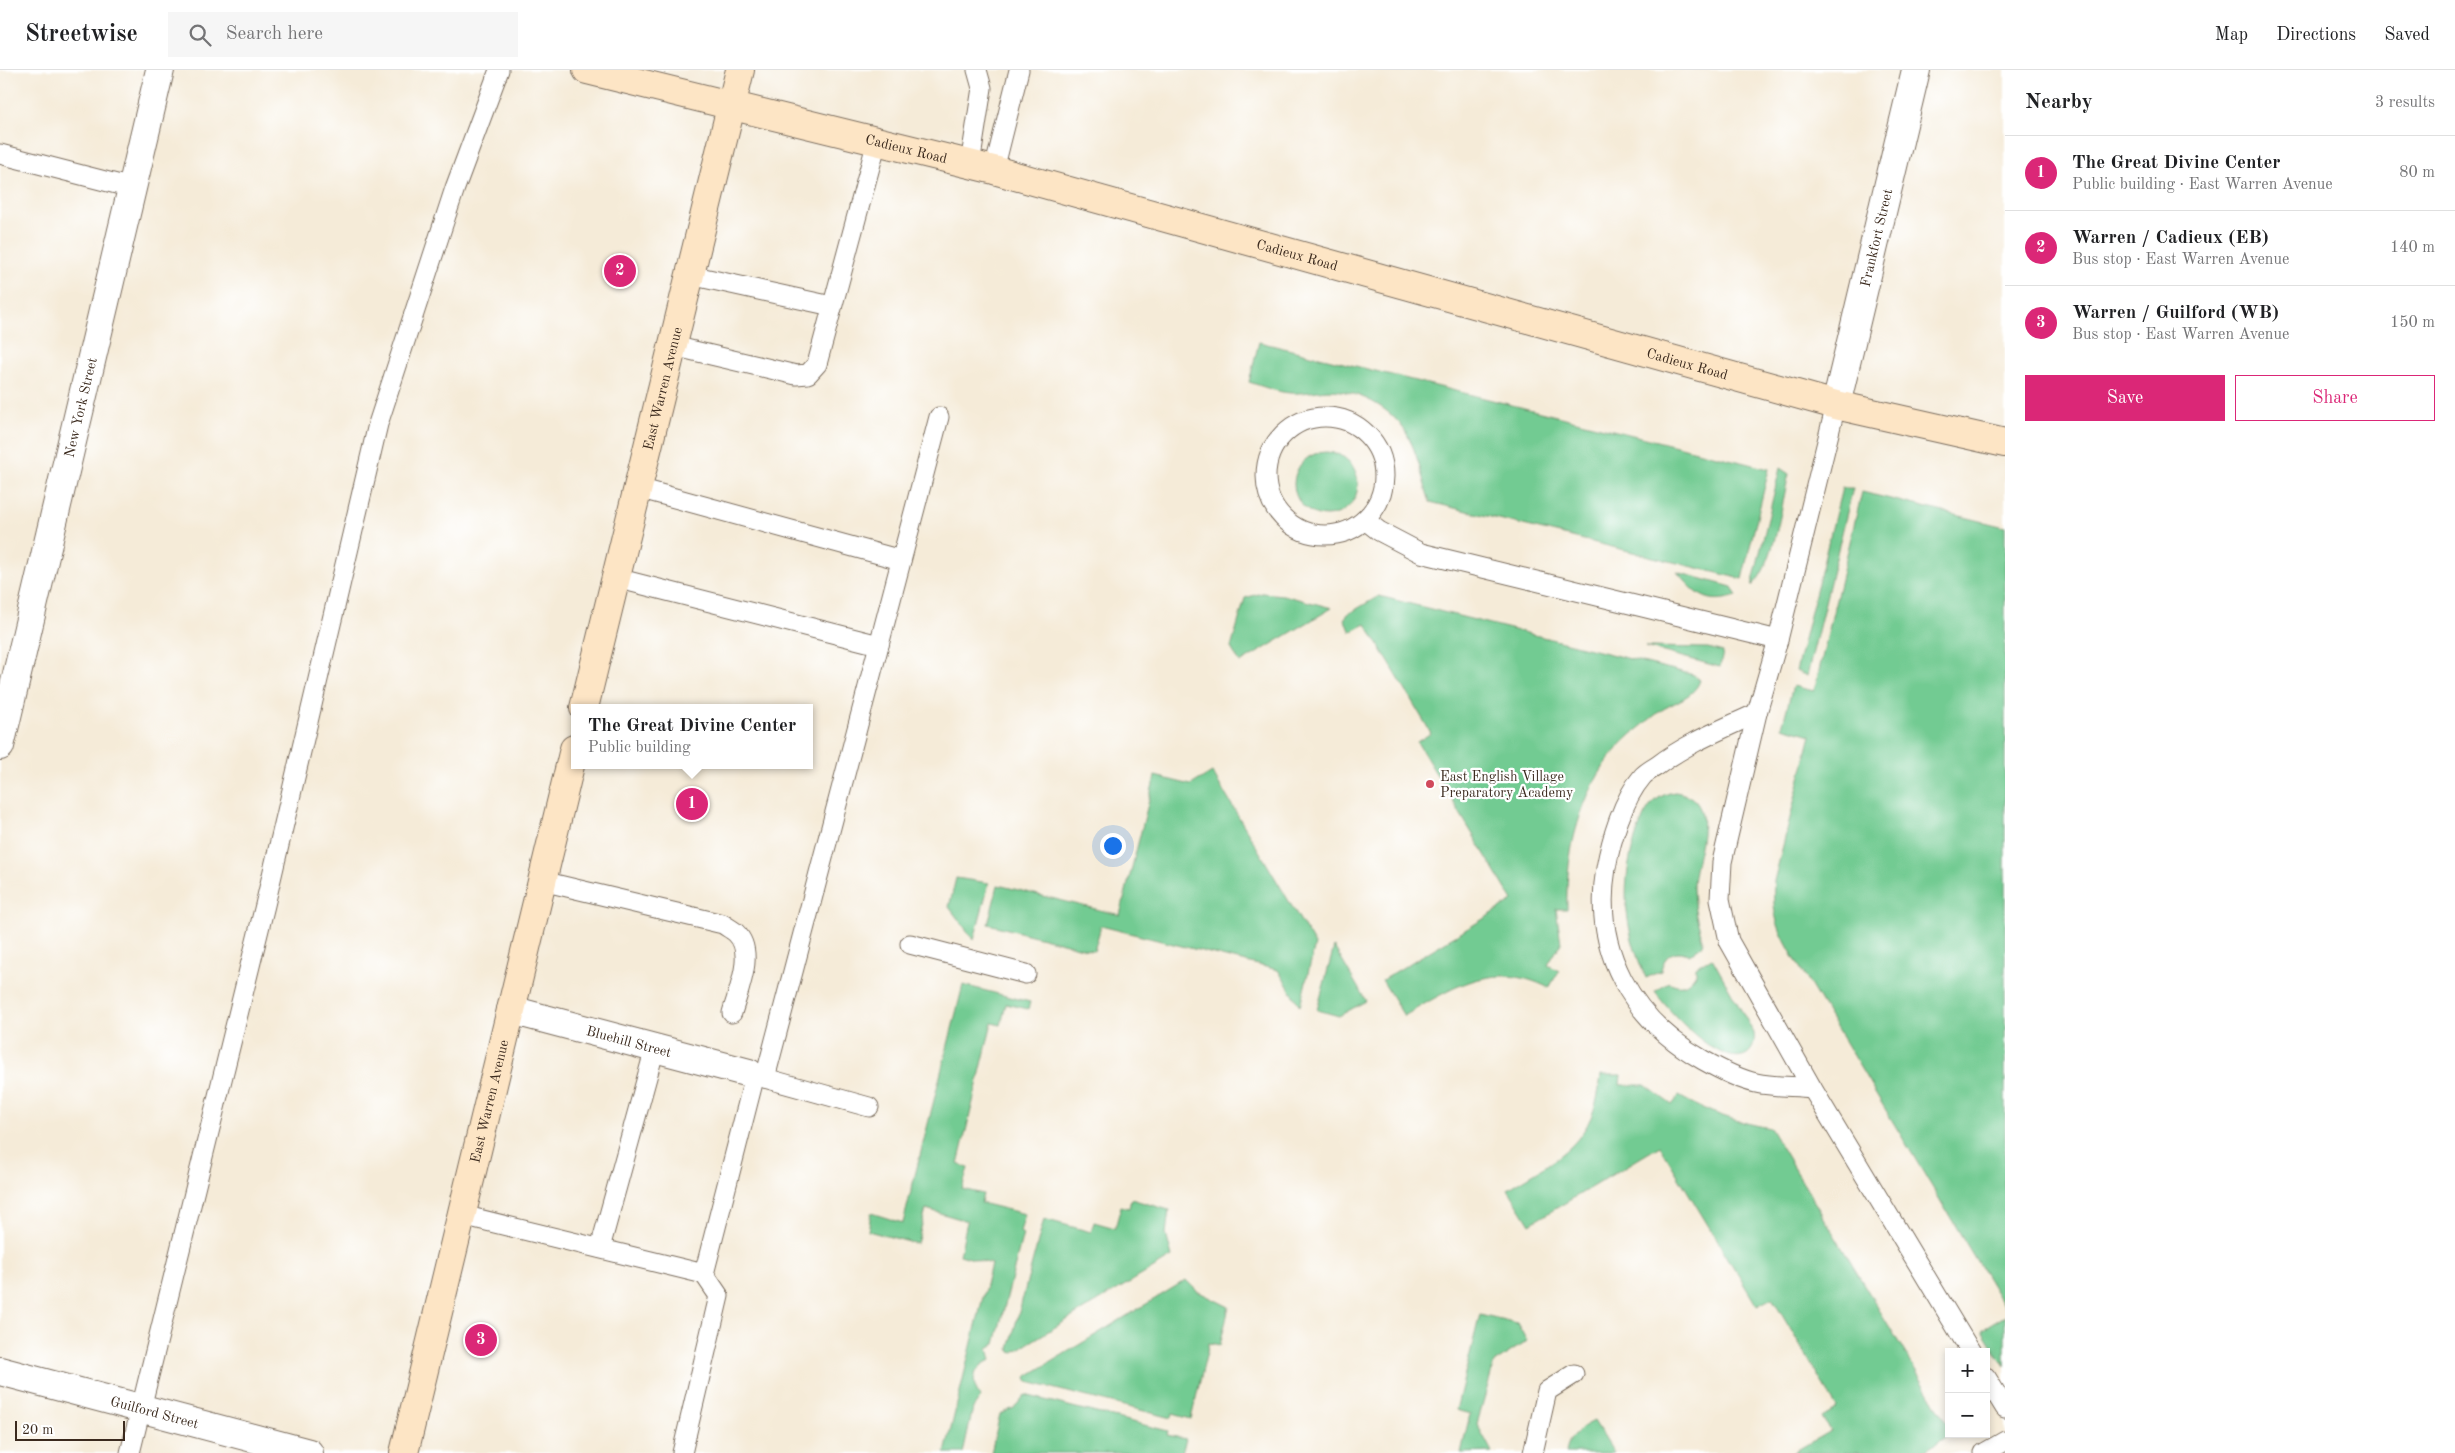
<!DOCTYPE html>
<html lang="en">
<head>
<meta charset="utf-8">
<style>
	:root { --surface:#fff; --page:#f6f6f6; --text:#202124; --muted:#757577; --line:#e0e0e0; --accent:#db2777 }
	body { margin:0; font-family:"Old Standard TT",serif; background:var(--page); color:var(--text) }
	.controls { position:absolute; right:15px; bottom:15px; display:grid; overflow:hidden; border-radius:0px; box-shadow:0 2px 8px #0003 }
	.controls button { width:45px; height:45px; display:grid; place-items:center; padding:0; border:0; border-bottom:1px solid var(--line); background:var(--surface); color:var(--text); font:25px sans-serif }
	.scale { position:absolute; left:15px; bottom:12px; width:110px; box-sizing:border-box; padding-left:5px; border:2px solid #3b2a1e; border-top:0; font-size:14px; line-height:18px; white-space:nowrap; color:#3b2a1e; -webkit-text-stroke:4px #fff; paint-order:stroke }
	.you { position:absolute; left:1112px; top:775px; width:18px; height:18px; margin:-12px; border:4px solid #fff; border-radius:50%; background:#1a73e8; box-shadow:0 0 0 8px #1a73e833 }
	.badge { display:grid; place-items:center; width:32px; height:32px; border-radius:50%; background:var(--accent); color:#fff; font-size:16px; font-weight:700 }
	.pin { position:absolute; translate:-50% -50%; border:2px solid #fff; box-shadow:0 1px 5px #0006 }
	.popup { position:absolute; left:571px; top:634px; width:242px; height:65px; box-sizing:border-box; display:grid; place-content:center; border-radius:0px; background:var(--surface); filter:drop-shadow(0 1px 4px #0005); font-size:16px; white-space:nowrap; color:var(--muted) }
	.popup b { font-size:19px; color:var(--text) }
	.popup::after { content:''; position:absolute; left:50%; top:100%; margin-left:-10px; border:10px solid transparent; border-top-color:var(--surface) }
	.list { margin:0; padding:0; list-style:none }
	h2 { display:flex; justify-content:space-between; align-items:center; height:65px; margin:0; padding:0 20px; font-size:21px }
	h2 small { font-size:16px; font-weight:400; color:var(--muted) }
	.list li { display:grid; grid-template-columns:32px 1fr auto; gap:15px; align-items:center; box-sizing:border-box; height:75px; padding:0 20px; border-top:1px solid var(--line) }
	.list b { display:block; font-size:19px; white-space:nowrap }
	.list p { margin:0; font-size:16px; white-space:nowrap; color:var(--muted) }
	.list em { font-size:16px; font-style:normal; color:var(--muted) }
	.actions { display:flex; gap:10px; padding:15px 20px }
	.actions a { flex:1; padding:11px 0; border:1px solid var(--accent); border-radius:0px; text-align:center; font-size:18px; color:var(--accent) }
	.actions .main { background:var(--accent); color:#fff }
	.icon { flex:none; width:28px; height:28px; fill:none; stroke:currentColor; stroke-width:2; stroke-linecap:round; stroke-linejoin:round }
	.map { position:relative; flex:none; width:2005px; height:1383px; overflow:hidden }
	header { display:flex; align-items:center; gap:30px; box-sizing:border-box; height:70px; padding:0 25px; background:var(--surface); border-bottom:1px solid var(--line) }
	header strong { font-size:24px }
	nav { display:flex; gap:28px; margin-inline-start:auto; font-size:18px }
	.search { width:350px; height:45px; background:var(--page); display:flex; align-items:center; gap:12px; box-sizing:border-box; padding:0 18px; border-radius:0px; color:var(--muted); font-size:19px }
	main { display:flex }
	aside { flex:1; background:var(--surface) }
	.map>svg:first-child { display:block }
</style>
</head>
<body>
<header>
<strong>Streetwise</strong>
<div class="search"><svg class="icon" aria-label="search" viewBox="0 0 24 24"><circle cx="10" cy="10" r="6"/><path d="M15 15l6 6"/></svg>Search here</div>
<nav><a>Map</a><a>Directions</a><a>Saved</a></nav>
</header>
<main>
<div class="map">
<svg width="2005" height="1383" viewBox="0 0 2005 1383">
	<rect width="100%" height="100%" fill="#fff"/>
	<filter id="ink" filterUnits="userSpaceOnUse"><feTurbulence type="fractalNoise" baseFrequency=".02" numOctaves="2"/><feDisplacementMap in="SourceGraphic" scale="10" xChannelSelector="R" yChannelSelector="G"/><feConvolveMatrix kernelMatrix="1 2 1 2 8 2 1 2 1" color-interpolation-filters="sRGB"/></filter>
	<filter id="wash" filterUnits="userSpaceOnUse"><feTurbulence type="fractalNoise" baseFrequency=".0096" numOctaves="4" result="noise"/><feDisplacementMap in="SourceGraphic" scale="20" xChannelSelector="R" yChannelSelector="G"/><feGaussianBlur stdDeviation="1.12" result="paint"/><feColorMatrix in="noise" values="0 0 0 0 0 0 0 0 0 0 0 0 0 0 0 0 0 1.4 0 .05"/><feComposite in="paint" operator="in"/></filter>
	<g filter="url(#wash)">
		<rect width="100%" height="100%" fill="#f5ebd8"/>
		<g fill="#72cb92" stroke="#567a58">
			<path d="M1259 272 1769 399 1742 509 1430 432C1423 412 1419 389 1410 370 1397 341 1363 322 1332 320 1318 320 1304 324 1290 323 1276 322 1262 316 1249 312Z"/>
			<circle cx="1326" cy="414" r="32"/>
			<path d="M1780 398 1789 404C1781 436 1775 494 1752 516Z"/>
			<polygon points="1842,418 1853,418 1807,606 1796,601"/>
			<path d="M1862 422 2005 457V1238L1796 891C1778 860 1772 848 1774 811L1811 665 1782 657 1793 616 1814 621Z"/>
			<path d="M1677 502 1732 517 1737 526C1705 536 1697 524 1677 502Z"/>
			<polygon points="1262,523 1283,525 1332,538 1240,593 1231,578 1245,528"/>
			<path d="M1379 526 1694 605 1700 610C1695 627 1673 632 1659 642 1644 654 1628 666 1616 680 1580 723 1565 784 1567 839H1556L1561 873 1548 895 1559 901 1549 918C1493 889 1452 918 1404 946L1382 910 1513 831 1417 672 1431 663 1366 554 1351 562 1344 549 1348 544Z"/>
			<polygon points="1645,577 1708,578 1723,582 1720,597"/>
			<polygon points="1212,702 1315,875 1300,936 1278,900 1101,856 1094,881 988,854 998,815 1120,845 1155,706 1191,715"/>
			<path d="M1675 722C1724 729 1693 786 1693 817 1693 837 1698 855 1704 874L1689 885C1675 877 1663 886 1661 901L1646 908C1623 858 1619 810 1639 758 1646 740 1654 725 1675 722Z"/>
			<polygon points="956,808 989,813 974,870 949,837"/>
			<polygon points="1334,877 1366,931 1339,946 1317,940"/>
			<path d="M1712 888 1754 963C1755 971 1754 979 1747 984 1721 1000 1668 940 1655 922L1669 912C1682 919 1689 914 1696 903V897Z"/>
			<path d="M963 915 1030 932 1028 939 1006 934 1001 955 992 953 958 1094 968 1098 962 1119 983 1124 981 1133 1025 1144 1020 1162 1023 1164 995 1274 988 1278 991 1290C973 1297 969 1312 981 1327L973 1338 963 1383H945L991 1194 960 1185 967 1151 926 1139 917 1174 868 1161 871 1143 903 1153Z"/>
			<path d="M1601 1005H1621L1620 1015H1645L1672 1035 1679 1026C1708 1043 1737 1052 1770 1058L1949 1356 1948 1366 1921 1383H1792L1830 1361 1822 1347 1837 1338 1772 1228 1757 1236 1660 1076 1530 1154 1508 1119C1561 1086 1594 1074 1601 1005Z"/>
			<polygon points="1131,1129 1169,1140 1166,1164 1172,1187 1012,1283 1009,1279 1044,1149 1091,1162 1094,1152 1115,1158 1121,1136 1129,1138"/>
			<polygon points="1186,1210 1197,1221 1229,1237 1220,1275 1209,1273 1191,1349 1173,1344 1172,1348 1028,1312 1026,1307"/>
			<polygon points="1480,1244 1517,1253 1527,1271 1494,1293 1477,1354 1492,1382 1461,1383 1470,1344 1456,1340"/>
			<polygon points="2005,1246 2005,1297 1982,1260"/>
			<polygon points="1025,1325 1168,1361 1167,1365 1186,1369 1182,1383 991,1383 1000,1344 1014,1338"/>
			<path d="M1594 1351 1614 1383H1566C1568 1365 1580 1358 1594 1351Z"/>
		</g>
	</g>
	<g filter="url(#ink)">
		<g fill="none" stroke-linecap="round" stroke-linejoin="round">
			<defs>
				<g id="lane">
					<polyline points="0,84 132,118"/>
					<polyline points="970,94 982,18 977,0"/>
					<polyline points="994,100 1019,0"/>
					<polyline points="690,205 832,236"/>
					<polyline points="673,276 796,305 808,304 817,294 877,71"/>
					<polyline points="1836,335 1778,570 1757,643 1722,792 1720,829 1729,871 1812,1018 1971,1282"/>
					<circle cx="1325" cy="406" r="59"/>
					<polyline points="638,418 901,490"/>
					<polyline points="1365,450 1379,461 1421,483 1778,570"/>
					<polyline points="616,508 879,575"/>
					<path d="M1757 643C1723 659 1687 673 1657 696 1652 699 1645 703 1642 707 1623 729 1611 770 1606 798 1592 880 1632 950 1703 990 1719 999 1738 1009 1756 1013 1774 1017 1794 1016 1812 1018"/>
					<path d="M542 811 723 854C727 857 733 860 736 863 756 882 738 921 732 943"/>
					<polyline points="910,874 1026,904"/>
					<polyline points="754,1005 869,1037"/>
					<polyline points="765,1008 939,347"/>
					<polyline points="462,1145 704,1204 755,1005"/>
					<polyline points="600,1178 655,978"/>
					<polyline points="1986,1307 2005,1338"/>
					<polyline points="130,1383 265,835 378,354 455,118 499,0"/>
					<polyline points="682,1383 719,1226 704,1204"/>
					<polyline points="1533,1383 1547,1321 1574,1304"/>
					<polyline points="1984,1383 2005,1371"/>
				</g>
				<g id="street">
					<path id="s1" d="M1836 335 1916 0"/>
					<path id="s2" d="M0 676 160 0"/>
					<path id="s3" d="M511 940 749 1003"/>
					<path id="s4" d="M0 1301 309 1383"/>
				</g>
				<g id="secondary">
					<path id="s5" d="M587 0 994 100 1836 335 2005 373"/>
					<path id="s6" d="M584 638 740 0"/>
					<path id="s7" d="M404 1383 574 679"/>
				</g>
			</defs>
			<use href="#lane" stroke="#7c6e5f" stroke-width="21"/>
			<use href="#street" stroke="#7c6e5f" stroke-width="30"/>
			<use href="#secondary" stroke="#7c6e5f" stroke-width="30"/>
			<use href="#lane" stroke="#fff" stroke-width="19"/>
			<use href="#street" stroke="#fff" stroke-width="28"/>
			<use href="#secondary" stroke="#fde5c5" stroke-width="28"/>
		</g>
	</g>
	<circle fill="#d1495b" stroke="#fff" stroke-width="2" cx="1430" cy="714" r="5"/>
	<g text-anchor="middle" stroke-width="4.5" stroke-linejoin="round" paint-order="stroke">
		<g font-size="14" fill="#3b2a1e" stroke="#fff">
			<text dy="5" stroke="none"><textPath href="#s5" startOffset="329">Cadieux Road</textPath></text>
			<text dy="5" stroke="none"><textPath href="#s1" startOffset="172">Frankfort Street</textPath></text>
			<text dy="5" stroke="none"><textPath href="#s5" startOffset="734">Cadieux Road</textPath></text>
			<text dy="5" stroke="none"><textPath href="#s5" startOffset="1139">Cadieux Road</textPath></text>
			<text dy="5" stroke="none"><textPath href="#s6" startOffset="329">East Warren Avenue</textPath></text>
			<text dy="5" stroke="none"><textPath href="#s2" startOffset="348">New York Street</textPath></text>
			<text dy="5" stroke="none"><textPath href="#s3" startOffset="122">Bluehill Street</textPath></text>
			<text dy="5" stroke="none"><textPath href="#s7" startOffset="362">East Warren Avenue</textPath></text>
			<text dy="5" stroke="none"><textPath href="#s4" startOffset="160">Guilford Street</textPath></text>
		</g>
		<g font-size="14" fill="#3b2a1e" stroke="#fff" text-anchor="start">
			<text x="1440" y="711">East English Village<tspan x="1440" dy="16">Preparatory Academy</tspan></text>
		</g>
	</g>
</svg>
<div class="controls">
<button>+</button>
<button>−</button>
</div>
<div class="scale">20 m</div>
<div class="you"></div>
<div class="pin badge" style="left:692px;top:734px">1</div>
<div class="popup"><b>The Great Divine Center</b>Public building</div>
<div class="pin badge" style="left:620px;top:201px">2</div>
<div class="pin badge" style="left:481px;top:1270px">3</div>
</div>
<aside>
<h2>Nearby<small>3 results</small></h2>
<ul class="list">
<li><span class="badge">1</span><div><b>The Great Divine Center</b><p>Public building · East Warren Avenue</p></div><em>80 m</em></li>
<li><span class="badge">2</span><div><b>Warren / Cadieux (EB)</b><p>Bus stop · East Warren Avenue</p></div><em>140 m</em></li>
<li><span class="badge">3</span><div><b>Warren / Guilford (WB)</b><p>Bus stop · East Warren Avenue</p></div><em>150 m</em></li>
</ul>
<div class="actions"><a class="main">Save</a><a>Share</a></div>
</aside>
</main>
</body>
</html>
